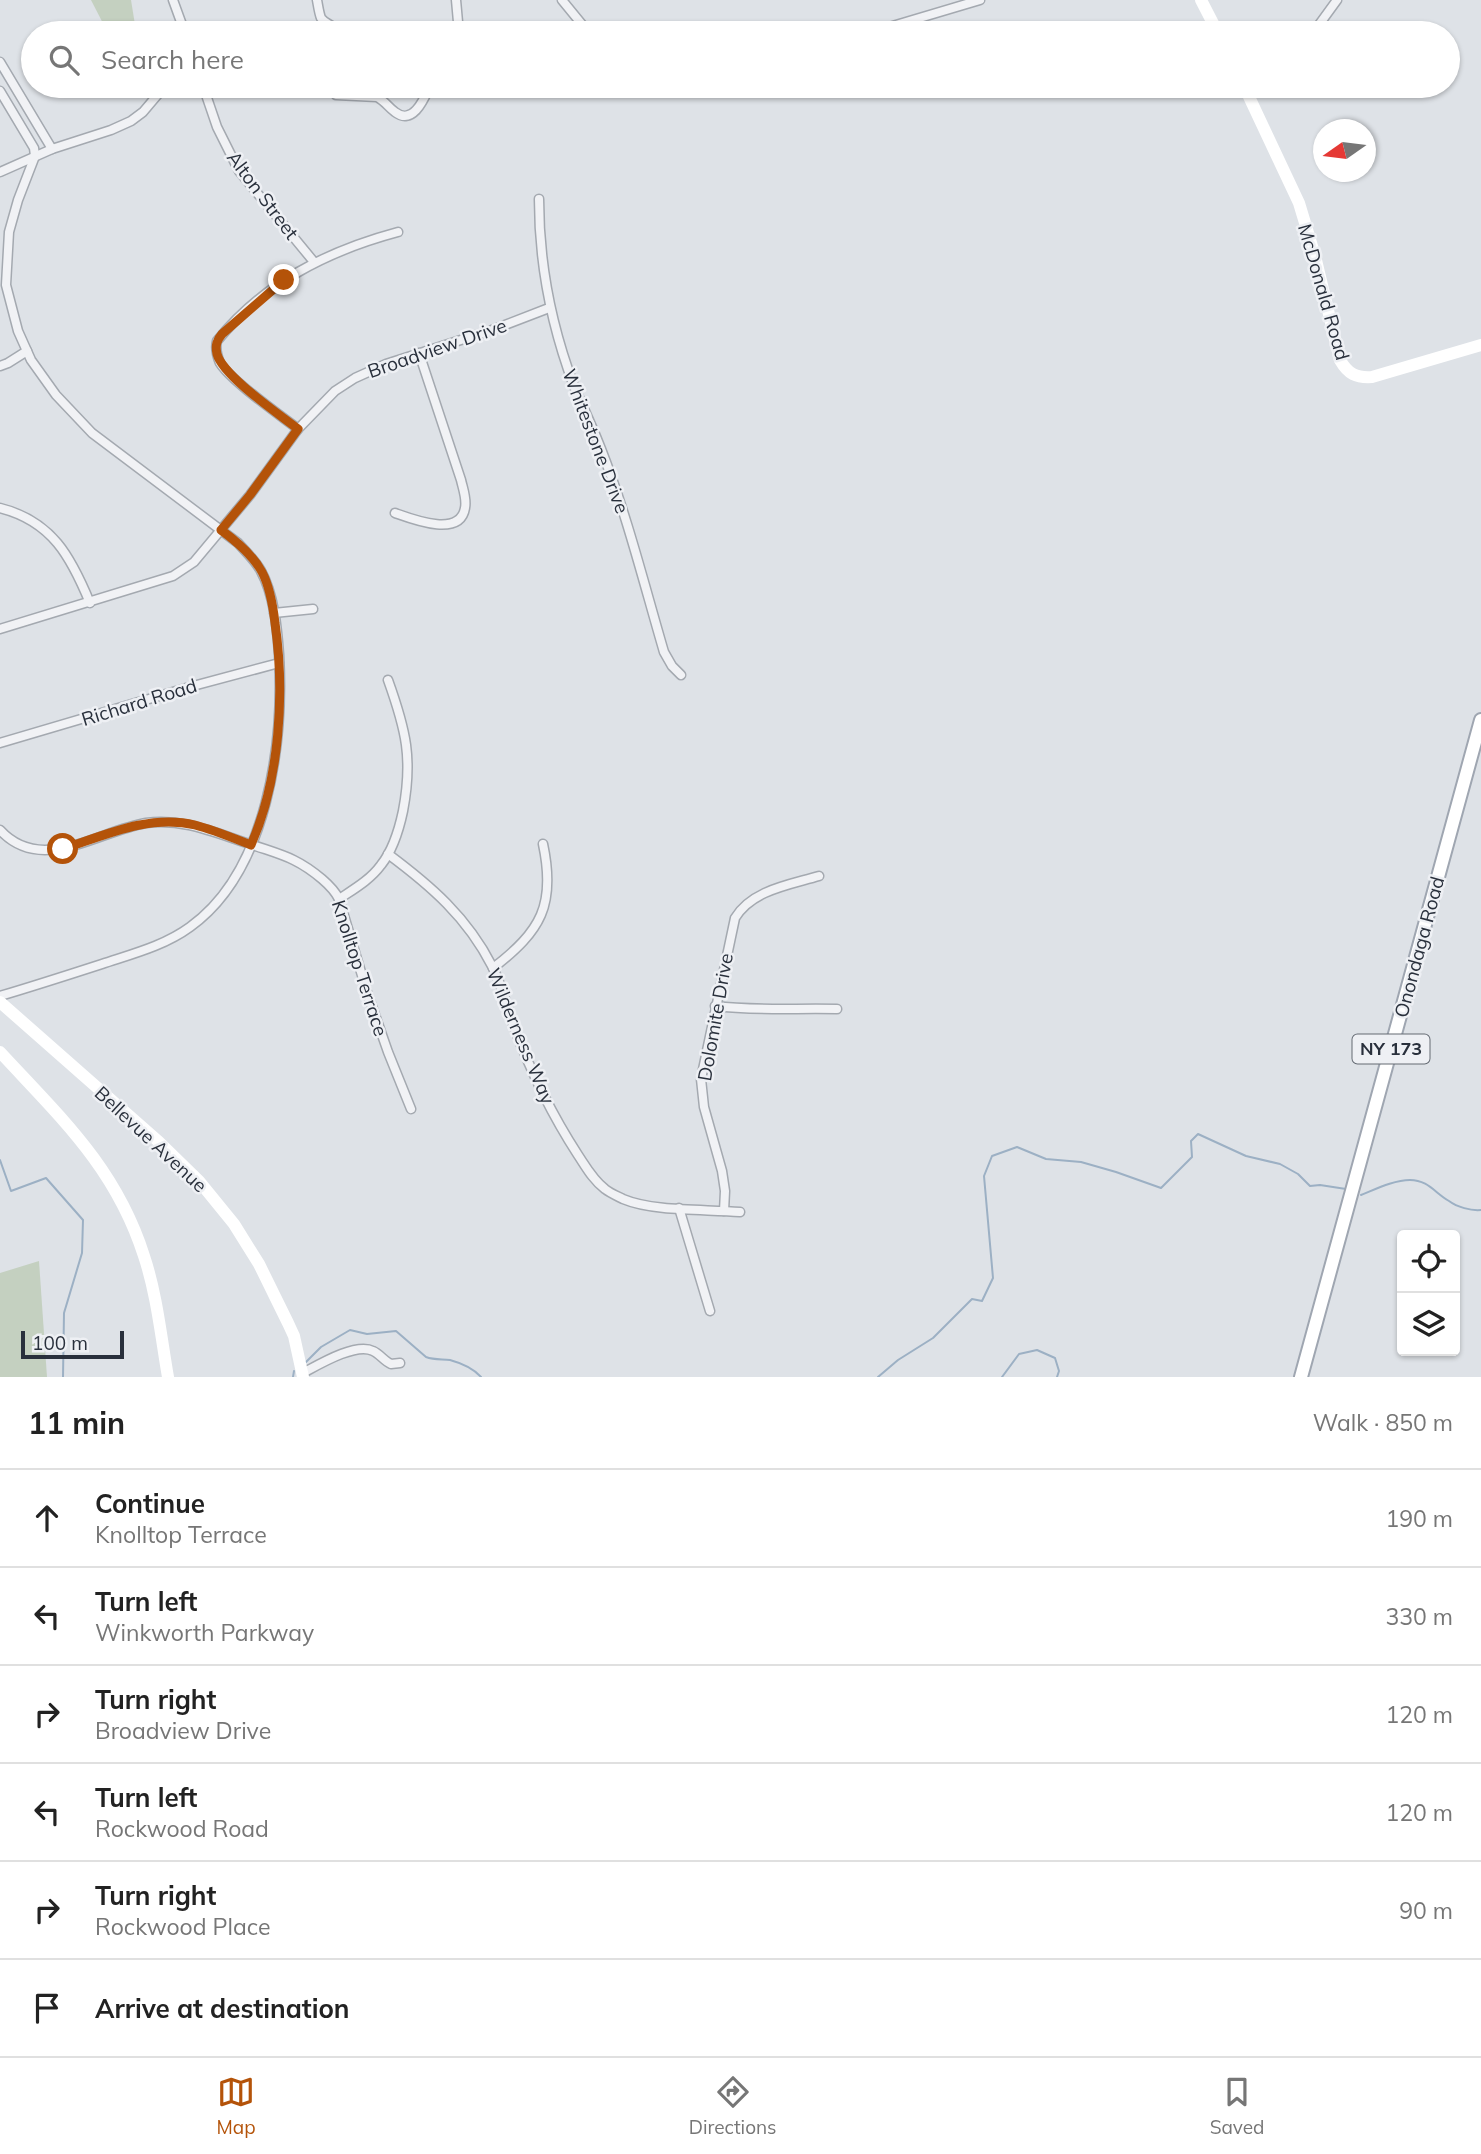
<!DOCTYPE html>
<html lang="en">
<head>
<meta charset="utf-8">
<style>
	:root { --surface:#fff; --page:#f6f6f6; --text:#222; --muted:#767676; --line:#e0e0e0; --accent:#b45309 }
	body { margin:0; font-family:Mulish,sans-serif; background:var(--page); color:var(--text) }
	.controls { position:absolute; right:21px; bottom:21px; display:grid; overflow:hidden; border-radius:7px; box-shadow:0 2px 5px #0004 }
	.controls button { width:63px; height:63px; display:grid; place-items:center; padding:0; border:0; border-bottom:2px solid var(--line); background:var(--surface); color:var(--text); font:35px sans-serif }
	.compass { position:absolute; left:1313px; top:119px; width:63px; height:63px; border-radius:50%; background:var(--surface); box-shadow:0 2px 5px #0004; rotate:256deg }
	.scale { position:absolute; left:21px; bottom:18px; width:103px; box-sizing:border-box; padding-left:7px; border:4px solid #29303c; border-top:0; font-size:19px; line-height:24px; white-space:nowrap; color:#29303c; -webkit-text-stroke:5px #eef0f4; paint-order:stroke }
	.stop { position:absolute; width:21px; height:21px; margin:-16px; border:5px solid #b45309; border-radius:50%; background:#fff }
	.stop.end { background:#b45309; border-color:#fff; box-shadow:0 2px 7px #0008 }
	.list { margin:0; padding:0; list-style:none }
	h2 { display:flex; justify-content:space-between; align-items:center; height:91px; margin:0; padding:0 28px; font-size:30px }
	h2 small { font-size:23px; font-weight:400; color:var(--muted) }
	.list li { display:grid; grid-template-columns:46px 1fr auto; gap:21px; align-items:center; box-sizing:border-box; height:98px; padding:0 28px; border-top:2px solid var(--line) }
	.list b { display:block; font-size:26px; white-space:nowrap }
	.list p { margin:0; font-size:23px; white-space:nowrap; color:var(--muted) }
	.list em { font-size:23px; font-style:normal; color:var(--muted) }
	.icon { flex:none; width:38px; height:38px; fill:none; stroke:currentColor; stroke-width:2; stroke-linecap:round; stroke-linejoin:round }
	.map { position:relative; flex:none; width:1481px; height:1377px; overflow:hidden }
	.search { position:absolute; background:var(--surface); box-shadow:0 2px 5px #0004; left:21px; right:21px; top:21px; height:77px; display:flex; align-items:center; gap:18px; box-sizing:border-box; padding:0 24px; border-radius:38px; color:var(--muted); font-size:26px }
	.sheet { height:679px; background:var(--surface) }
	nav { display:flex; justify-content:space-around; align-items:center; box-sizing:border-box; height:98px; border-top:2px solid var(--line); background:var(--surface); font-size:19px; color:var(--muted) }
	nav a { display:grid; justify-items:center; gap:4px }
	nav .on { color:var(--accent) }
	.map>svg:first-child { display:block }
</style>
</head>
<body>
<div class="map">
<svg width="1481" height="1377" viewBox="0 0 1481 1377">
	<rect width="100%" height="100%" fill="#dee2e7"/>
	<g fill="#c4d0c0">
		<polygon points="91,0 131,0 136,31 133,33 108,33"/>
		<polygon points="39,1261 47,1377 0,1377 0,1273"/>
	</g>
	<g fill="none" stroke-linecap="round" stroke-linejoin="round">
		<g stroke="#9cb0c4" stroke-width="2">
			<polyline points="0,1160 11,1191 46,1178 83,1220 82,1253 64,1313 63,1377"/>
			<path d="M1361 1195C1376 1189 1394 1180 1410 1180 1428 1180 1435 1193 1449 1201 1457 1207 1471 1211 1481 1210"/>
			<path d="M306 1362 321 1347 350 1330 367 1334 396 1331 426 1357C434 1360 442 1359 450 1360 461 1363 473 1368 481 1377"/>
			<polyline points="293,1377 294,1371"/>
			<polyline points="878,1377 898,1360 933,1338 972,1299 982,1301 993,1278 984,1176 992,1156 1017,1147 1046,1159 1081,1162 1116,1172 1161,1188 1192,1157 1191,1141 1198,1134 1246,1156 1280,1164 1298,1174 1310,1186 1320,1185 1346,1189"/>
			<polyline points="1002,1377 1019,1354 1037,1350 1055,1358 1059,1371 1057,1377"/>
		</g>
		<defs>
			<g id="street">
				<polyline points="173,0 185,33"/>
				<path d="M317 0C318 5 319 13 321 18 326 25 334 24 338 33"/>
				<polyline points="456,0 459,33"/>
				<polyline points="562,0 589,33"/>
				<polyline points="869,33 980,0"/>
				<polyline points="1313,33 1337,0"/>
				<polyline points="0,62 52,149"/>
				<polyline points="203,86 217,127 239,171 314,262"/>
				<path d="M333 86 336 95 377 97C385 101 388 107 395 112 413 126 424 99 430 86"/>
				<path d="M640 86C662 92 670 93 693 86"/>
				<path d="M0 91 34 148 35 156 18 200 9 232 6 285 18 331 31 360 56 395 92 433 238 543C246 552 255 560 261 571 274 595 277 627 279 654 284 743 268 871 190 927 164 946 132 954 102 964 68 975 34 986 0 996"/>
				<polyline points="1248,93 1263,86"/>
				<polyline points="0,172 52,149 111,130 131,121 143,112 165,86"/>
				<path d="M539 199C539 264 551 325 574 386 583 407 593 428 601 449 627 515 644 584 664 652L672 666 681 675"/>
				<polyline points="0,366 8,363 27,351"/>
				<path d="M298 429C280 415 231 381 220 363 217 356 215 349 217 341 264 283 327 251 398 232"/>
				<path d="M0 508C52 521 71 557 90 603"/>
				<path d="M395 513C412 519 460 538 465 508 467 499 463 489 461 480L419 353"/>
				<polyline points="274,613 313,609"/>
				<polyline points="0,629 173,576 194,562 250,495 298,429 335,391 355,378 386,364 492,330 549,308"/>
				<polyline points="0,743 193,686 279,663"/>
				<path d="M0 830C41 875 98 831 146 823 184 818 215 833 250 844 281 855 296 857 322 879 329 885 335 891 339 899L367 992 388 1052 411 1109"/>
				<path d="M388 854C431 886 467 917 492 966 502 985 507 1007 514 1027 531 1072 552 1115 578 1155 586 1167 593 1180 605 1189 610 1193 617 1196 623 1199 654 1212 706 1209 740 1212"/>
				<path d="M339 899C354 889 370 880 381 865 393 850 399 830 403 811 413 759 406 730 388 680"/>
				<path d="M493 968C541 931 556 905 543 844"/>
				<path d="M715 1006C756 1011 796 1008 837 1009"/>
				<polyline points="679,1208 710,1311"/>
				<path d="M724 1211 725 1191 722 1171 704 1107 701 1079 735 918C752 890 789 885 819 876"/>
				<path d="M303 1373C318 1365 356 1342 373 1351 380 1354 384 1361 391 1364L400 1363"/>
			</g>
			<polyline id="primary" points="1301,1377 1481,720"/>
		</defs>
		<use href="#street" stroke="#a4a9b0" stroke-width="11"/>
		<use href="#primary" stroke="#9fa6b1" stroke-width="16"/>
		<use href="#street" stroke="#f1f2f5" stroke-width="8"/>
		<g stroke="#fff" stroke-width="12">
			<polyline points="1201,0 1218,33"/>
			<path d="M1244 86 1299 203 1315 256 1340 360C1348 374 1356 378 1372 377L1481 345"/>
			<polyline points="0,1002 159,1142 199,1181 234,1224 259,1264 288,1323 294,1336 303,1377"/>
			<path d="M0 1052C61 1118 116 1168 144 1256 157 1295 161 1337 168 1377"/>
		</g>
		<use href="#primary" stroke="#fff" stroke-width="12"/>
	</g>
	<g fill="none" stroke-linecap="round" stroke-linejoin="round">
		<path stroke="#b45309" stroke-width="9" d="M63 849C105 835 150 814 195 825 214 830 233 838 251 845 280 779 285 693 275 623 273 606 270 587 262 572 253 555 236 541 221 530L250 495 298 429C279 414 223 376 217 354 215 345 217 340 222 334L284 280"/>
	</g>
	<g text-anchor="middle" stroke-width="5" stroke-linejoin="round" paint-order="stroke">
		<rect fill="#eef0f4" stroke="#646a73" stroke-width="2" x="1352.5" y="1034.5" width="77" height="29" rx="5"/>
		<g font-size="18" font-weight="bold" fill="#29303c">
			<text x="1391" y="1055">NY 173</text>
		</g>
		<g font-size="19" fill="#29303c" stroke="#eef0f4">
			<text transform="translate(263 195) rotate(53)" y="7">Alton Street</text>
			<text transform="translate(1324 292) rotate(74)" y="7">McDonald Road</text>
			<text transform="translate(437 348) rotate(-19)" y="7">Broadview Drive</text>
			<text transform="translate(596 441) rotate(69)" y="7">Whitestone Drive</text>
			<text transform="translate(139 702) rotate(-17)" y="7">Richard Road</text>
			<text transform="translate(1419 947) rotate(-75)" y="7">Onondaga Road</text>
			<text transform="translate(360 968) rotate(72)" y="7">Knolltop Terrace</text>
			<text transform="translate(715 1017) rotate(-80)" y="7">Dolomite Drive</text>
			<text transform="translate(521 1036) rotate(67)" y="7">Wilderness Way</text>
			<text transform="translate(151 1139) rotate(43)" y="7">Bellevue Avenue</text>
		</g>
	</g>
</svg>
<div class="controls">
<button><svg class="icon" aria-label="locate" viewBox="0 0 24 24"><circle cx="12" cy="12" r="6"/><path d="M12 2v4M12 18v4M2 12h4M18 12h4"/></svg></button>
<button><svg class="icon" aria-label="layers" viewBox="0 0 24 24"><path d="M12 4l9 5-9 5-9-5zM3 14l9 5 9-5"/></svg></button>
</div>
<svg class="compass" viewBox="-18 -18 36 36"><path d="M0-13l5 13h-10z" fill="#e53935"/><path d="M0 13l5-13h-10z" fill="#767676"/></svg>
<div class="scale">100 m</div>
<div class="stop" style="left:63px;top:849px"></div>
<div class="stop end" style="left:284px;top:280px"></div>
<div class="search"><svg class="icon" aria-label="search" viewBox="0 0 24 24"><circle cx="10" cy="10" r="6"/><path d="M15 15l6 6"/></svg>Search here</div>
</div>
<section class="sheet">
<h2>11 min<small>Walk · 850 m</small></h2>
<ul class="list">
<li><svg class="icon" aria-label="ahead" viewBox="0 0 24 24"><path d="M12 20V5M6 11l6-6 6 6"/></svg><div><b>Continue</b><p>Knolltop Terrace</p></div><em>190 m</em></li>
<li><svg class="icon" aria-label="left" viewBox="0 0 24 24"><path d="M17 20v-9H6M10 6l-5 5 5 5"/></svg><div><b>Turn left</b><p>Winkworth Parkway</p></div><em>330 m</em></li>
<li><svg class="icon" aria-label="right" viewBox="0 0 24 24"><path d="M7 20v-9h11M14 6l5 5-5 5"/></svg><div><b>Turn right</b><p>Broadview Drive</p></div><em>120 m</em></li>
<li><svg class="icon" aria-label="left" viewBox="0 0 24 24"><path d="M17 20v-9H6M10 6l-5 5 5 5"/></svg><div><b>Turn left</b><p>Rockwood Road</p></div><em>120 m</em></li>
<li><svg class="icon" aria-label="right" viewBox="0 0 24 24"><path d="M7 20v-9h11M14 6l5 5-5 5"/></svg><div><b>Turn right</b><p>Rockwood Place</p></div><em>90 m</em></li>
<li><svg class="icon" aria-label="arrive" viewBox="0 0 24 24"><path d="M6 21V4h12l-3 4 3 4H6"/></svg><div><b>Arrive at destination</b></div></li>
</ul>
</section>
<nav>
<a class="on"><svg class="icon" aria-label="map" viewBox="0 0 24 24"><path d="M3 6l6-2 6 2 6-2v14l-6 2-6-2-6 2zM9 4v14M15 6v14"/></svg>Map</a>
<a><svg class="icon" aria-label="directions" viewBox="0 0 24 24"><path d="M12 3l9 9-9 9-9-9zM9 14v-3h6M13 9l2 2-2 2"/></svg>Directions</a>
<a><svg class="icon" aria-label="saved" viewBox="0 0 24 24"><path d="M7 4h10v16l-5-4-5 4z"/></svg>Saved</a>
</nav>
</body>
</html>
